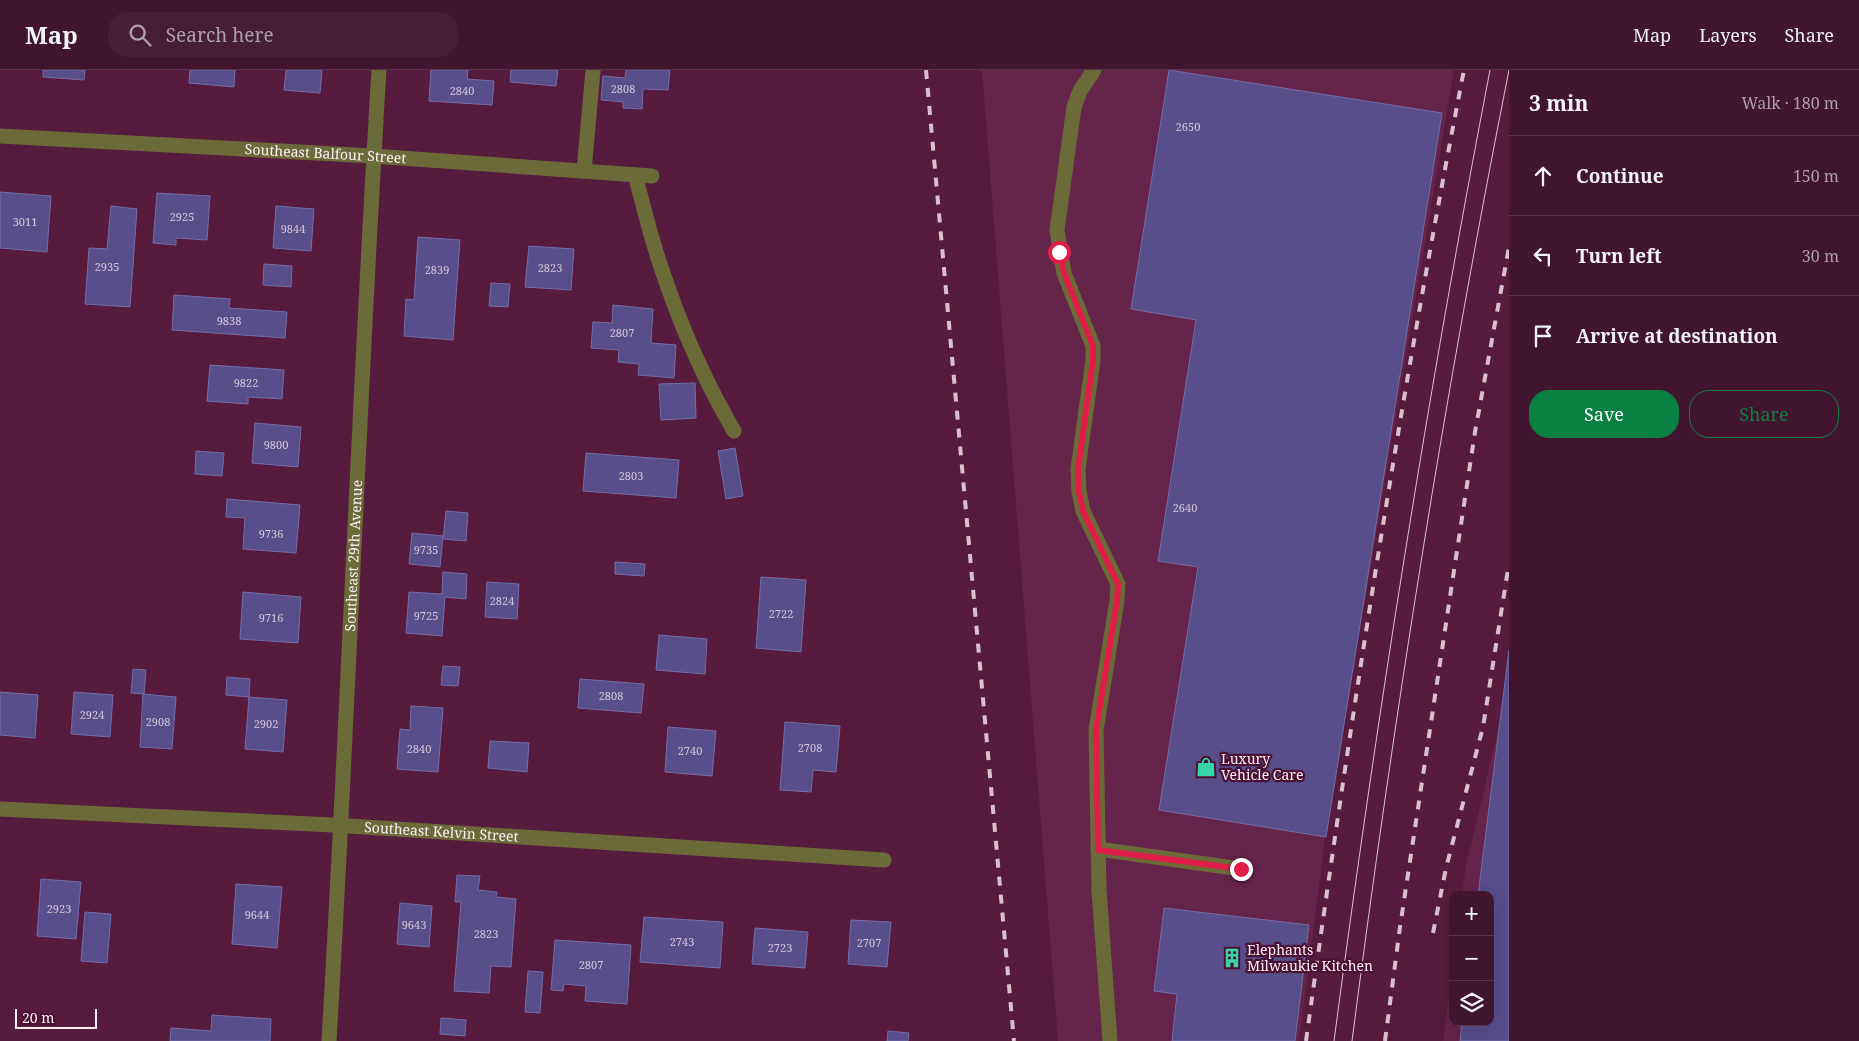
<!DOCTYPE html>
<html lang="en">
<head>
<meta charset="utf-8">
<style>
	:root { --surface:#41152e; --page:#481e36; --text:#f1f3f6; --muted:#ae9faa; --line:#5a344a; --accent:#0b8043 }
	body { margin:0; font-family:"Noto Serif",serif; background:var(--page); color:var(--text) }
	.controls { position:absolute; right:15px; bottom:15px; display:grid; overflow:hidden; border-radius:10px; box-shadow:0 5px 20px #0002 }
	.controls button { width:45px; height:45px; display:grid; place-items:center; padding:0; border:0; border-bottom:1px solid var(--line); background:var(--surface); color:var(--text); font:25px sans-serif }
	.scale { position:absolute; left:15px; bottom:12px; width:82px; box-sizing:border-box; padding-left:5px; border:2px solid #ffeff6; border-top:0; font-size:14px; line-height:18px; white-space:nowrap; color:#ffeff6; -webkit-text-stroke:4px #4b1133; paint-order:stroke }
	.stop { position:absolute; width:15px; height:15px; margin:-11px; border:4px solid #e11d48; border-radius:50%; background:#fff }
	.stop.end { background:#e11d48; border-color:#fff; box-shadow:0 1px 5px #0008 }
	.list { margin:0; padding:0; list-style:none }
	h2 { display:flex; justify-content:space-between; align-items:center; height:65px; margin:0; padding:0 20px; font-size:21px }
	h2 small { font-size:16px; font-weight:400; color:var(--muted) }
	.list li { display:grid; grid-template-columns:32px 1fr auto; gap:15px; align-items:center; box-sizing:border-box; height:80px; padding:0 20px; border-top:1px solid var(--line) }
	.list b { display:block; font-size:19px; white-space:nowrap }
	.list em { font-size:16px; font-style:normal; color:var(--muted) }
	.actions { display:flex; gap:10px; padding:15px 20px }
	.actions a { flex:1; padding:11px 0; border:1px solid var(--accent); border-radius:20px; text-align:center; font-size:18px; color:var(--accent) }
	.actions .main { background:var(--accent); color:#fff }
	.icon { flex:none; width:28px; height:28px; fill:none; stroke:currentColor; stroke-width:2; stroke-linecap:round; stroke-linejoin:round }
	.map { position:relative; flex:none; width:1509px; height:971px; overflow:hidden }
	header { display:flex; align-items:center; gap:30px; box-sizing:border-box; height:70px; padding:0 25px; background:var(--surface); border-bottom:1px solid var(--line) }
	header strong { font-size:24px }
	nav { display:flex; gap:28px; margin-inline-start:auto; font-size:18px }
	.search { width:350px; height:45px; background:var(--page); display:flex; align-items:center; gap:12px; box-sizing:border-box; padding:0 18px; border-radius:20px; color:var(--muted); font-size:19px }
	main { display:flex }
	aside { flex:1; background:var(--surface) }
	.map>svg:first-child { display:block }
</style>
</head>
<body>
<header>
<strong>Map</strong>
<div class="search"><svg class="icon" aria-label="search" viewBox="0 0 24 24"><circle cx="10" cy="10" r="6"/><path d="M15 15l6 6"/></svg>Search here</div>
<nav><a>Map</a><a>Layers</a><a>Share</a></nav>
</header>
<main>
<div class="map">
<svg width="1509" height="971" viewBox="0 0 1509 971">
	<rect width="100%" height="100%" fill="#571c3d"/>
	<g fill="#65244a">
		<polygon points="982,0 1454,0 1325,769 1299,971 1058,971"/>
		<polygon points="1503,639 1509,971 1443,971 1453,898 1453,952 1490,952 1490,825 1462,825 1466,796"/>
	</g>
	<g fill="#574e8a" stroke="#746cab">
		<polygon points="43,0 85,0 84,10 43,7"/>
		<polygon points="190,0 235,0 234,17 189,13"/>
		<polygon points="286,0 322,0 320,23 284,20"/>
		<polygon points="431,0 468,0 467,9 494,11 492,35 429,31"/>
		<polygon points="511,0 558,0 556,16 510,12"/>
		<polygon points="626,0 670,0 668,20 643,19 642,39 623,38 623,32 601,30 603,6 625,8"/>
		<polygon points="1169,0 1442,43 1326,767 1159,740 1198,497 1158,491 1196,250 1131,239"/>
		<polygon points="0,122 51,126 47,182 0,178"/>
		<polygon points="157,123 210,126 207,170 176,168 176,175 153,173"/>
		<polygon points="111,136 137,139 130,237 85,234 89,178 107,179"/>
		<polygon points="276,136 314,139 311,181 273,178"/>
		<polygon points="418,167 460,170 453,270 404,266 406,229 414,230"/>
		<polygon points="529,176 574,179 571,220 525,217"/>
		<polygon points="264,194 292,196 291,217 263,215"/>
		<polygon points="491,213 510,214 508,237 489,236"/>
		<polygon points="174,225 230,229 229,238 287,242 285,268 172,260"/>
		<polygon points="613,235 653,239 651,273 676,275 674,308 638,305 639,294 618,292 619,280 591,278 593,252 612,253"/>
		<polygon points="210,295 284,300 282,329 248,327 248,334 207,331"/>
		<polygon points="695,313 696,348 661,350 659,314"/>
		<polygon points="255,353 301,357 298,397 252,393"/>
		<polygon points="735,378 743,426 726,429 718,381"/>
		<polygon points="196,381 224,383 222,406 195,404"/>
		<polygon points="586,383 679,390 676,428 583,421"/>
		<polygon points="227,429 300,435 296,483 243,479 245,448 226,447"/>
		<polygon points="446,441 468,443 466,471 443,469"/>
		<polygon points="412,463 443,466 440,497 409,494"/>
		<polygon points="615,492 645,494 644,506 615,504"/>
		<polygon points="443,502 467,504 466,529 445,527 442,566 406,563 409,522 442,524"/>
		<polygon points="761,507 806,510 801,582 756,578"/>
		<polygon points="487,512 519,514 517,549 485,547"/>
		<polygon points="243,522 301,527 298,573 240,569"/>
		<polygon points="659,565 707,569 705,604 656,600"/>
		<polygon points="1509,580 1509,971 1460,971 1462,952 1490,952 1490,825 1478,825"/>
		<polygon points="443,596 460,597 458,616 441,615"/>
		<polygon points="133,599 146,600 144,624 131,623"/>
		<polygon points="227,607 250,609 249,627 226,625"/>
		<polygon points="580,609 644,614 641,643 578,638"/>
		<polygon points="0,622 38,625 35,668 0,665"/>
		<polygon points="74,622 113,625 110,667 71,664"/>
		<polygon points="143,624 176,627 172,679 140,677"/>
		<polygon points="249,627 287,630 283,682 245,679"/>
		<polygon points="411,636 443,638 438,702 397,699 400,659 410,660"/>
		<polygon points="785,652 840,656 836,702 813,700 811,722 780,720"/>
		<polygon points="668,657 716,661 712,706 665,702"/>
		<polygon points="490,671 529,673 527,702 488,698"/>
		<polygon points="457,805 480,806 478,820 497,822 496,827 516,829 511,897 491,896 489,923 454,921 461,832 455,832"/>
		<polygon points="41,809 81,812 76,869 37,866"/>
		<polygon points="236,814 282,817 277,878 232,874"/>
		<polygon points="400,833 432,836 429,877 397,874"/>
		<polygon points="1164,838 1309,855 1295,971 1172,971 1177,924 1154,921"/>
		<polygon points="85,842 111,844 107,893 81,891"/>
		<polygon points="644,847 723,852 720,898 640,892"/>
		<polygon points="851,850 891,852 887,897 848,894"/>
		<polygon points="755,858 808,862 805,898 752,894"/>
		<polygon points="555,870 631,875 627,934 585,931 586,916 564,914 563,921 551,920"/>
		<polygon points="528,901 543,902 540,943 525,942"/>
		<polygon points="212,945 271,949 270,971 170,971 171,958 211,961"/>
		<polygon points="441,948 466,950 465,966 440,964"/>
		<polygon points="888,961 909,963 908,971 887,971"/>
	</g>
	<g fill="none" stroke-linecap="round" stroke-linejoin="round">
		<g stroke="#6b6b3a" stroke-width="15">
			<polyline points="1094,0 1080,21 1074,37 1057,160 1064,203 1093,276 1093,290 1078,399 1079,422 1083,441 1118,514 1117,531 1096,660 1099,820 1110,971"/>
			<path id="s1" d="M0 66 373 86 652 106"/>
			<polyline points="584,101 593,0"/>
			<path d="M635 105C643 134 650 165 660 194 679 252 703 308 734 361"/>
			<path id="s2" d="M0 739 333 755 884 790"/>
			<polyline points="1098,779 1241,799"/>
			<path id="s3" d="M329 971C348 647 359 324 379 0"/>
		</g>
		<g stroke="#d9c0cc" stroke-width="1">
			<path d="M1334 971C1377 646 1428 322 1490 0"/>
			<path d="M1352 971C1394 646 1445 322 1509 0"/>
		</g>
		<g stroke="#d9c0cc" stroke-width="4" stroke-dasharray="9 9" stroke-linecap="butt">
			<polyline points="926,0 1014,971"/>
			<polyline points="1433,863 1446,798 1483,657 1509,493"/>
			<path d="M1306 971C1351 646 1401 322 1464 0"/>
			<polyline points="1385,971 1400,857 1475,362 1509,177"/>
		</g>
	</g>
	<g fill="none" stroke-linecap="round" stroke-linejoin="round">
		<polyline stroke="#e11d48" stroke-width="6" points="1059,182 1064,203 1093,276 1093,290 1078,399 1079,422 1083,441 1118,514 1117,531 1096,660 1098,780 1241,799"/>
	</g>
	<defs>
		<symbol id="shop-bare" viewBox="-9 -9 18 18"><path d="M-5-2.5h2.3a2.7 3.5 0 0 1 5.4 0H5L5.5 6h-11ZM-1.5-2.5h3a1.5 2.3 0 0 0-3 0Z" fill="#36d4a7" stroke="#4b1133" stroke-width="2.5" paint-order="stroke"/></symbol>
		<symbol id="building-bare" viewBox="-9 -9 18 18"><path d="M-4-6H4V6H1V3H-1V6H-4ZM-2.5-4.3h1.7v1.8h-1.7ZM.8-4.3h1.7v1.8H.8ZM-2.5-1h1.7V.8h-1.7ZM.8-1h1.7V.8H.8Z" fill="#36d4a7" stroke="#4b1133" stroke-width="2.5" paint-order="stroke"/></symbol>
	</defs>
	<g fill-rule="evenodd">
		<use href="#shop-bare" x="1192" y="683" width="28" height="28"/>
		<use href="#building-bare" x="1218" y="874" width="28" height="28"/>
	</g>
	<g text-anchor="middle" stroke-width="4.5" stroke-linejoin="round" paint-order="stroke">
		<g font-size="11" fill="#d5c7db">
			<text x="623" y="23">2808</text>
			<text x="462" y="25">2840</text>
			<text x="1188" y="61">2650</text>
			<text x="182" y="151">2925</text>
			<text x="25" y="156">3011</text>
			<text x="293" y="163">9844</text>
			<text x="107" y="201">2935</text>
			<text x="550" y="202">2823</text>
			<text x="437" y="204">2839</text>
			<text x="229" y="255">9838</text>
			<text x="622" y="267">2807</text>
			<text x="246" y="317">9822</text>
			<text x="276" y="379">9800</text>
			<text x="631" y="410">2803</text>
			<text x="1185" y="442">2640</text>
			<text x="271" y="468">9736</text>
			<text x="426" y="484">9735</text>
			<text x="502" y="535">2824</text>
			<text x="781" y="548">2722</text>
			<text x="426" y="550">9725</text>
			<text x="271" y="552">9716</text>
			<text x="611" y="630">2808</text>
			<text x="92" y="649">2924</text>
			<text x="158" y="656">2908</text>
			<text x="266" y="658">2902</text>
			<text x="810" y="682">2708</text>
			<text x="419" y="683">2840</text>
			<text x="690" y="685">2740</text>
			<text x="59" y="843">2923</text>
			<text x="257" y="849">9644</text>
			<text x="414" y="859">9643</text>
			<text x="486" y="868">2823</text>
			<text x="682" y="876">2743</text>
			<text x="869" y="877">2707</text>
			<text x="780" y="882">2723</text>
			<text x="591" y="899">2807</text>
		</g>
		<g font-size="14" fill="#ffeff6" stroke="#4b1133">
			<text dy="5" stroke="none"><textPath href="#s1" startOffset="326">Southeast Balfour Street</textPath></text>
			<text dy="5" stroke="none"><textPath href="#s3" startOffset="486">Southeast 29th Avenue</textPath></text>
			<text dy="5" stroke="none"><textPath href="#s2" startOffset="442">Southeast Kelvin Street</textPath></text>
		</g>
		<g font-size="14" fill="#ffeff6" stroke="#4b1133" text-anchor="start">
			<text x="1221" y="694">Luxury<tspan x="1221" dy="16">Vehicle Care</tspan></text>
			<text x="1247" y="885">Elephants<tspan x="1247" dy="16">Milwaukie Kitchen</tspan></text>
		</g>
	</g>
</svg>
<div class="controls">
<button>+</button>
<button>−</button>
<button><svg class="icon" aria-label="layers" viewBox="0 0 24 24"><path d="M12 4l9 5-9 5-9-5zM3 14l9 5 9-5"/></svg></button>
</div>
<div class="scale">20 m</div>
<div class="stop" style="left:1059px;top:182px"></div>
<div class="stop end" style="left:1241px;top:799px"></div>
</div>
<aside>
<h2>3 min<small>Walk · 180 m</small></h2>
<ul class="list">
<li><svg class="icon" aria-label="ahead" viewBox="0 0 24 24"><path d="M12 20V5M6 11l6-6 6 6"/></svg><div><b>Continue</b></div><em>150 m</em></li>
<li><svg class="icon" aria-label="left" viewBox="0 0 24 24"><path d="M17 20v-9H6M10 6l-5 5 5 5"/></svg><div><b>Turn left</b></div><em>30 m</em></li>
<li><svg class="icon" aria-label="arrive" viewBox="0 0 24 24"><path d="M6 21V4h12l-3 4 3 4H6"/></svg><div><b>Arrive at destination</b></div></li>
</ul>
<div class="actions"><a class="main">Save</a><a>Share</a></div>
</aside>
</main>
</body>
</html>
